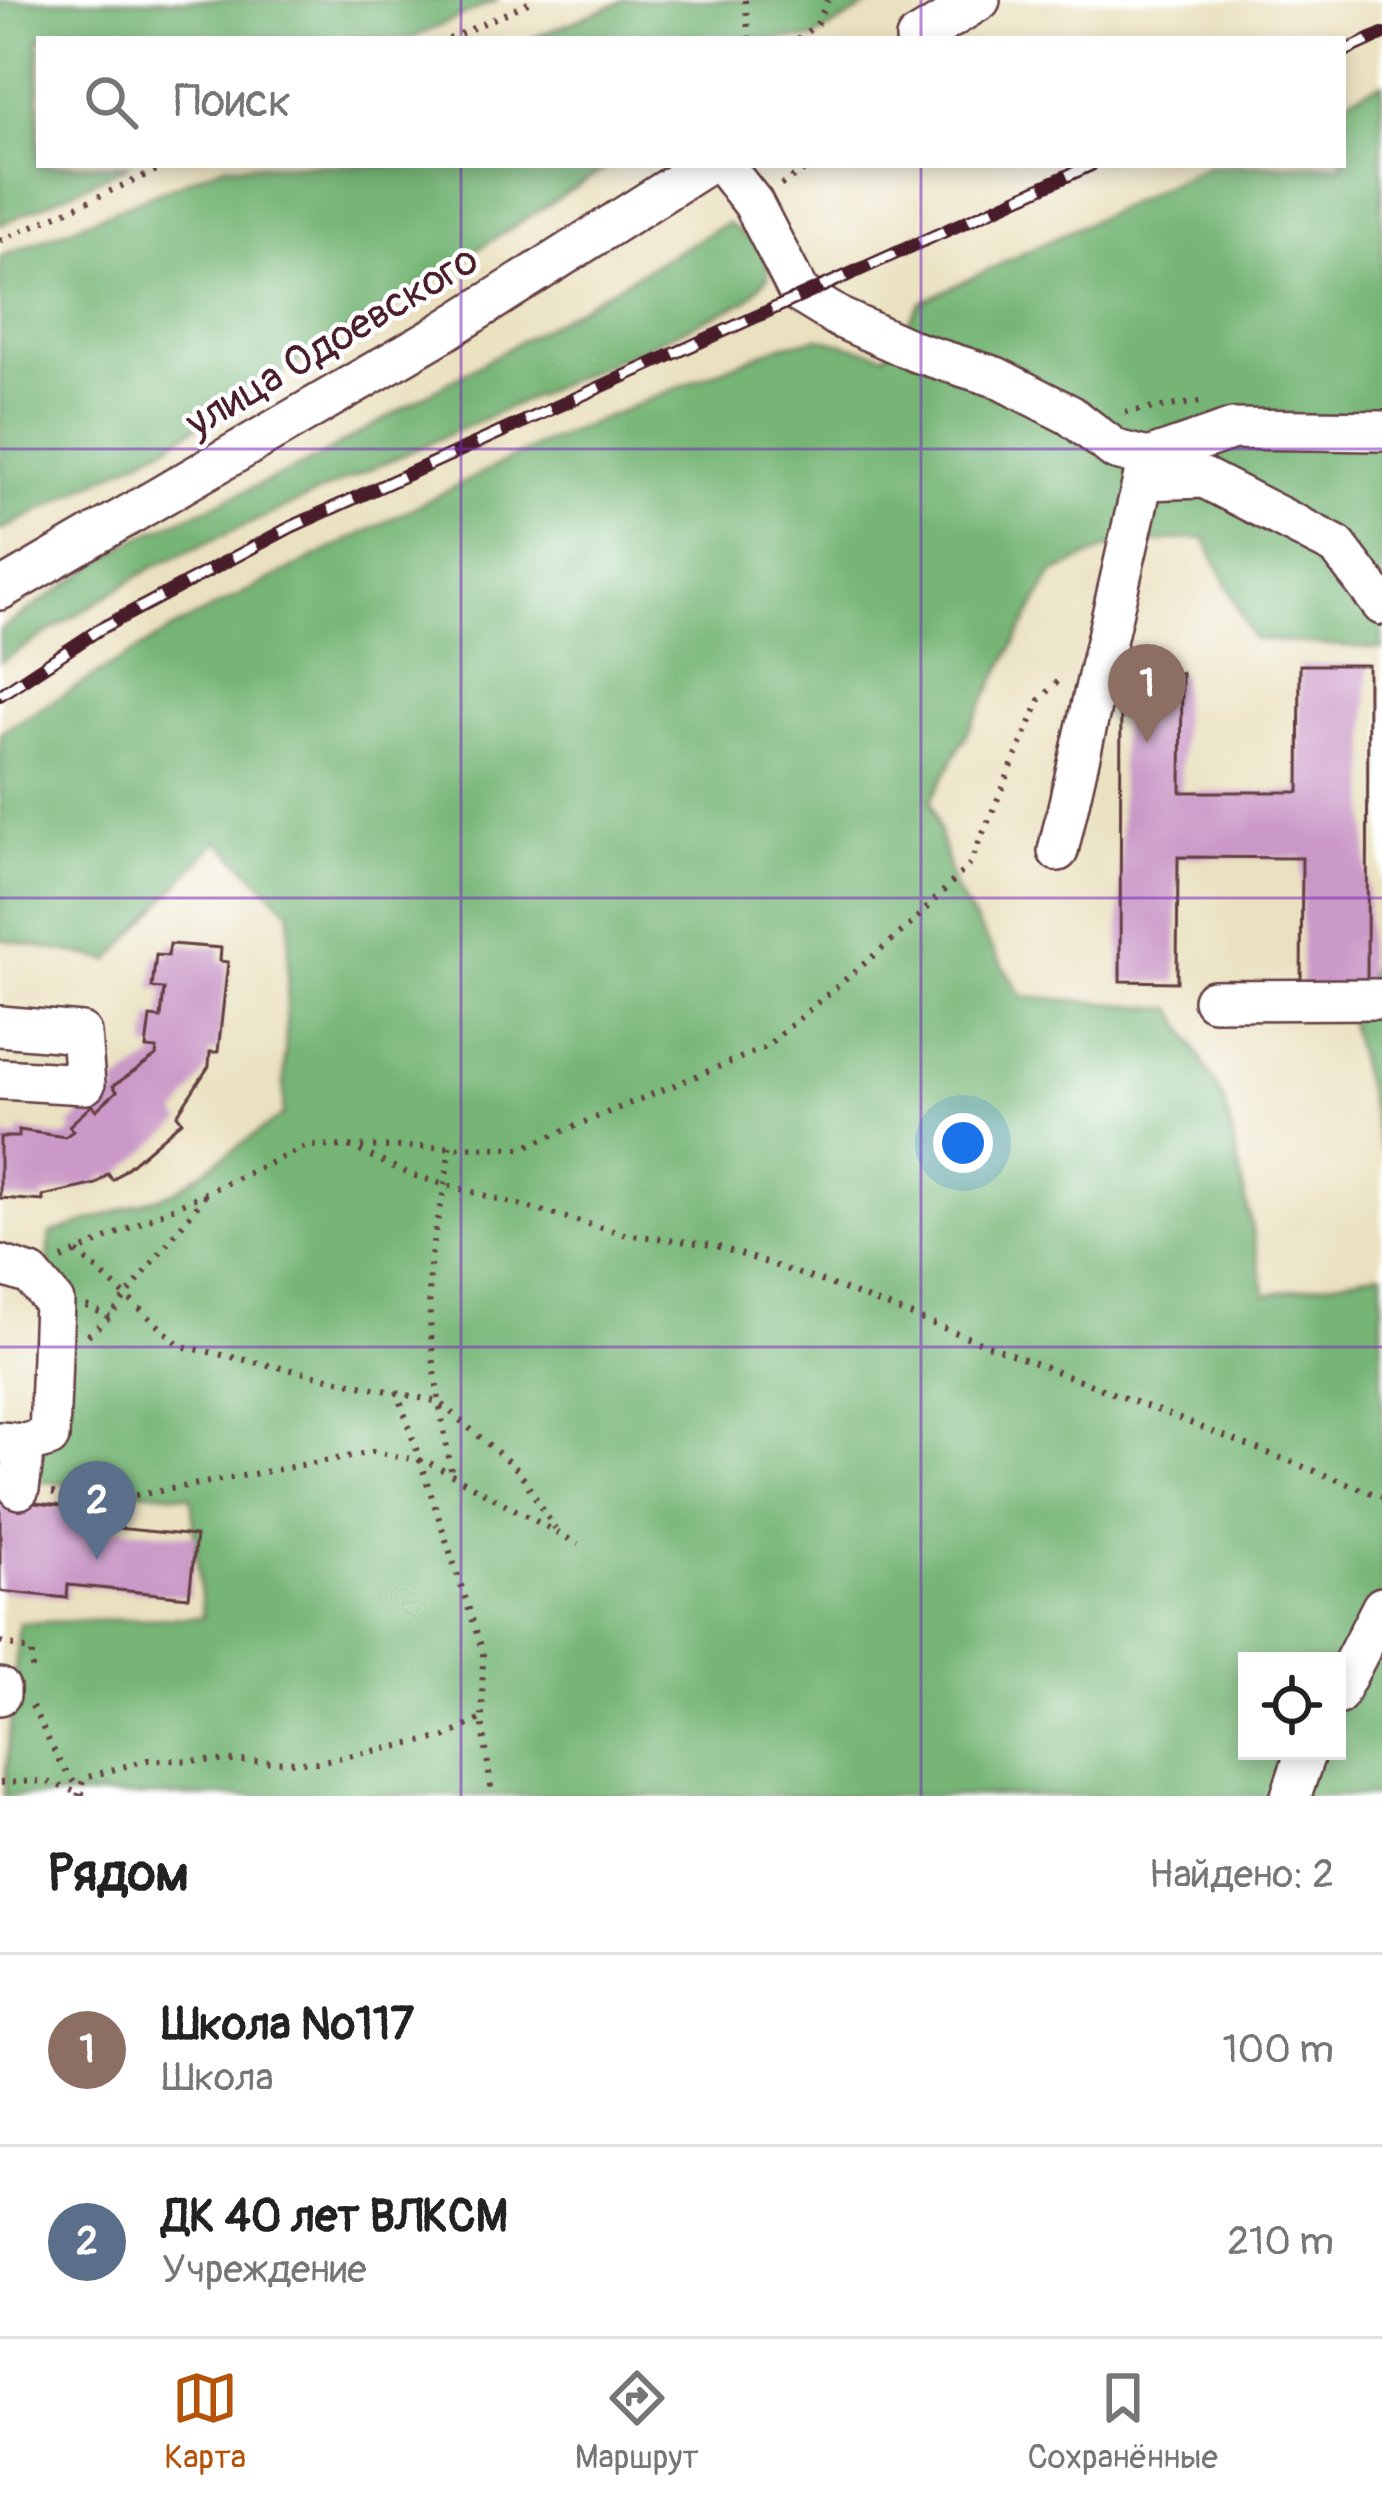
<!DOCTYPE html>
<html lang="ru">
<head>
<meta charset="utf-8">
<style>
	:root { --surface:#fff; --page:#f2f2f2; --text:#222; --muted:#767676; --line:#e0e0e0; --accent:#b45309 }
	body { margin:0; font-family:Pangolin,sans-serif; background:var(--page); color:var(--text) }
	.controls { position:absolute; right:36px; bottom:36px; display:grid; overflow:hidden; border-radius:0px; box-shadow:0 6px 18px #0003 }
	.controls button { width:108px; height:108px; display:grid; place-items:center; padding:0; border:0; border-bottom:3px solid var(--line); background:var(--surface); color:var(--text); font:60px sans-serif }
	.you { position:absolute; left:963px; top:1143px; width:42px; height:42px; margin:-30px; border:9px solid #fff; border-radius:50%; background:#1a73e8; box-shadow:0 0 0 18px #1a73e833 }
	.badge { display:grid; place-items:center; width:78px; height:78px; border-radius:50%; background:var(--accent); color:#fff; font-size:39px; font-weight:700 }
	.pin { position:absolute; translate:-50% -99px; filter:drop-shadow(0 3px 6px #0008) }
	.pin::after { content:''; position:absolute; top:63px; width:42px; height:36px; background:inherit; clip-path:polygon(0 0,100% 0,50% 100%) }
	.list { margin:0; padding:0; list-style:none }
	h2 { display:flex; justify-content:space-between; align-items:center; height:156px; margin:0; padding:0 48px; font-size:51px }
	h2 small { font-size:39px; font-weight:400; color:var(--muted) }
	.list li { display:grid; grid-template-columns:78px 1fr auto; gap:36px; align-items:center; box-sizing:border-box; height:192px; padding:0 48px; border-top:3px solid var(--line) }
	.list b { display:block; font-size:45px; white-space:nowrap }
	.list p { margin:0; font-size:39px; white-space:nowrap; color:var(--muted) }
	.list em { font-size:39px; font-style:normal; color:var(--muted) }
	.icon { flex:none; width:66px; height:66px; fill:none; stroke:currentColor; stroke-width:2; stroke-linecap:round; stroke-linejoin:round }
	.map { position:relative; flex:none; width:1382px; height:1796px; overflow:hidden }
	.search { position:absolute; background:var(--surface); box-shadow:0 6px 18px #0003; left:36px; right:36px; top:36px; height:132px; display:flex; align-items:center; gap:30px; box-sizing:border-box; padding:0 42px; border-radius:0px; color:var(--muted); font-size:45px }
	.sheet { height:540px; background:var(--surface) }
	nav { display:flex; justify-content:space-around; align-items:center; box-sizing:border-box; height:168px; border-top:3px solid var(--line); background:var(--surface); font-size:33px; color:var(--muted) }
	nav a { display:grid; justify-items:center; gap:6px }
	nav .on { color:var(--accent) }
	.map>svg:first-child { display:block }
</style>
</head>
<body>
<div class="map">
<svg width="1382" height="1796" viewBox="0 0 1382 1796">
	<rect width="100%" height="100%" fill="#fff"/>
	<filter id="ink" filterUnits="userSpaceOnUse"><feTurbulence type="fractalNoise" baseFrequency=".00833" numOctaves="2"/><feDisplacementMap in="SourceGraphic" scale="24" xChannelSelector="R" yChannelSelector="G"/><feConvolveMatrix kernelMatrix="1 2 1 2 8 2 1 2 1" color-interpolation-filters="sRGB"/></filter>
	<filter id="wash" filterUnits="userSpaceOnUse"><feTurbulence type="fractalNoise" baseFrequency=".004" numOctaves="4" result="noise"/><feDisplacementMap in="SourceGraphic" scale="48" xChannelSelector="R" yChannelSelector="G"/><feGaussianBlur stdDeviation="2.7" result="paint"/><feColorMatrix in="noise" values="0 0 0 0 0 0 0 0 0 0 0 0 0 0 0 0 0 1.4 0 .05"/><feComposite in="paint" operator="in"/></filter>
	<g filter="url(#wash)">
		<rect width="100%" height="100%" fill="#eae1c0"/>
		<g fill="#76b576" stroke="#606a50" stroke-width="3" fill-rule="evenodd">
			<polygon points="0,0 498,0 410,39 39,39 39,165 130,165 0,225"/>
			<polygon points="626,0 877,0 813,39 531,39"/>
			<path d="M1382 83V649L1253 639 1204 537 1109 547 1052 574 931 800 954 888 1022 996 1174 1009 1225 1103 1266 1295 1382 1272V1796H4L19 1623 203 1617 191 1496 34 1481 50 1234 174 1192 283 1115 290 912 218 840 110 960 0 939V733L176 627 536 446 777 347 819 338 886 355 921 302 1209 165H1343V101ZM1247 1661H1337V1751H1247Z"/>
			<polygon points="225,165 611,165 169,444 0,531 0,257"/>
			<polygon points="727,223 766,251 768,277 746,301 155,566 0,662 0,630 132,541 306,464"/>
			<polygon points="1382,951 1382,1152 1346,1010"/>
		</g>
		<g id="blocks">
			<g fill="#ca99c7">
				<polygon points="1300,665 1368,665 1367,987 1301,987 1302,858 1178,857 1177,982 1120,981 1121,673 1182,673 1181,792 1299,792"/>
				<polygon points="170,944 221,948 220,961 228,962 218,1052 210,1052 209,1066 177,1115 182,1121 113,1180 108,1174 96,1184 43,1196 43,1201 0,1198 0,1137 19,1137 19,1130 65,1137 73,1131 69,1126 92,1105 96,1110 117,1091 113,1086 156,1056 157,1049 146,1048 150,1017 161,1018 164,989 152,988 156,955 168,956"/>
				<polygon points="0,1499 79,1508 77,1524 196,1536 189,1597 68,1585 67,1598 0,1591"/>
			</g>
		</g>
	</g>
	<g filter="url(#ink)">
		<use href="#blocks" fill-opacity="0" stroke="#623c41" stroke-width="3"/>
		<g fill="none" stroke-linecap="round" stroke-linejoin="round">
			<defs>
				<g id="minor">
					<polyline points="916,39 980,0"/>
					<polyline points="723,165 753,203 799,293 840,318 916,352 996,377 1070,415 1116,450 1148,458 1233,429 1382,431"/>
					<polyline points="1143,480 1204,478 1337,546 1382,605"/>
					<polyline points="0,590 443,332 706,165"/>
					<polyline points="1058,851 1148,458"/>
					<polyline points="1213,1000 1382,999"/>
					<polyline points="0,1026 81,1033 85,1084 0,1079"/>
					<polyline points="0,1265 31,1275 54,1302 49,1437 25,1444 0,1442"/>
					<polyline points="19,1489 25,1444"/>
					<polyline points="0,1688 0,1695"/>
					<polyline points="1337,1695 1382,1607"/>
					<polyline points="1291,1796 1306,1751"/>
				</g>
			</defs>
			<use href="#minor" stroke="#623c41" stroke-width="44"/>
			<g stroke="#623c41" stroke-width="6" stroke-dasharray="3 9" stroke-linecap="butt">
				<polyline points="745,0 749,39"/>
				<polyline points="449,39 535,0"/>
				<polyline points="798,39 817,24 828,0"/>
				<polyline points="781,185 812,165"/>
				<polyline points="0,241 168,165"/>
				<polyline points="1125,412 1200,402"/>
				<polyline points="349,1146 411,1175 624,1234 713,1245 827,1283 1382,1497"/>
				<path d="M449 1146C448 1188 433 1227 430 1268 426 1335 440 1409 452 1475"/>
				<polyline points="77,1252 181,1346 439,1402 519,1471 555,1529"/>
				<polyline points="62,1259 307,1146 522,1148 764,1048 910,925 970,864 1040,700 1063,676"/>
				<polyline points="86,1306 110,1317"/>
				<polyline points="88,1335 110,1317 206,1194"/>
				<polyline points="397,1391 483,1652 482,1718 492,1796"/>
				<polyline points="52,1493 111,1500 373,1452 428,1462 578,1544"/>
				<polyline points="0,1642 32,1651 32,1675"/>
				<polyline points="32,1706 60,1763 78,1788"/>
				<polyline points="0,1783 45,1781 87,1796"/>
				<polyline points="78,1796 84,1778 147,1760 317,1762 446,1737 482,1718"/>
			</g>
			<use href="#minor" stroke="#fff" stroke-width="39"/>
			<defs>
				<g id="rail">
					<polyline points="1343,52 1382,34"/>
					<polyline points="0,695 100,629 291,527 1091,165"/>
				</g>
			</defs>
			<use href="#rail" stroke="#4a1f2b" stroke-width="14"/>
			<use href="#rail" stroke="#fff" stroke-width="9" stroke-dasharray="27" stroke-linecap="butt"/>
		</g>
	</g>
	<path fill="none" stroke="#7b2cbf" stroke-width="3" stroke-opacity="0.55" d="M461 0V39M921 0V39M461 165V1796M921 165V1796M0 449H1382M0 898H1382M0 1347H1382"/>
	<g text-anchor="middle" stroke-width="9" stroke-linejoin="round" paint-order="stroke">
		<g font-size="42" fill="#4a1f2b" stroke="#fff">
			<text transform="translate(331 340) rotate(-31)" y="15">улица Одоевского</text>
		</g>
	</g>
</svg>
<div class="controls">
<button><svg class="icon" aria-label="locate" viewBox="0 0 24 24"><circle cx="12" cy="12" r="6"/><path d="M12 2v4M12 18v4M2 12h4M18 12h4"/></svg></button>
</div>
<div class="you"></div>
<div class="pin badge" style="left:1147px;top:743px;background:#8d6e63">1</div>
<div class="pin badge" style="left:97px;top:1560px;background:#5c6f8a">2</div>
<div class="search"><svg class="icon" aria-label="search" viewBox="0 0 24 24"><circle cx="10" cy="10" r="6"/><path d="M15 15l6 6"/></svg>Поиск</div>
</div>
<section class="sheet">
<h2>Рядом<small>Найдено: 2</small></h2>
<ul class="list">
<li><span class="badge" style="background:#8d6e63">1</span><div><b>Школа №117</b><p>Школа</p></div><em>100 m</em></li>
<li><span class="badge" style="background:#5c6f8a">2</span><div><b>ДК 40 лет ВЛКСМ</b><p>Учреждение</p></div><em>210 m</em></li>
</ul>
</section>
<nav>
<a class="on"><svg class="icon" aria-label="map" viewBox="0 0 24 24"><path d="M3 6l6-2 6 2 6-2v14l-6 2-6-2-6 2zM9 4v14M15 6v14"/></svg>Карта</a>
<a><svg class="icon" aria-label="directions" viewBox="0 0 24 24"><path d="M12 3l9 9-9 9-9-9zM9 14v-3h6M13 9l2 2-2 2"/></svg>Маршрут</a>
<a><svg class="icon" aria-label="saved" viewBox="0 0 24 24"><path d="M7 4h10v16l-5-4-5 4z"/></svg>Сохранённые</a>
</nav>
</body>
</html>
